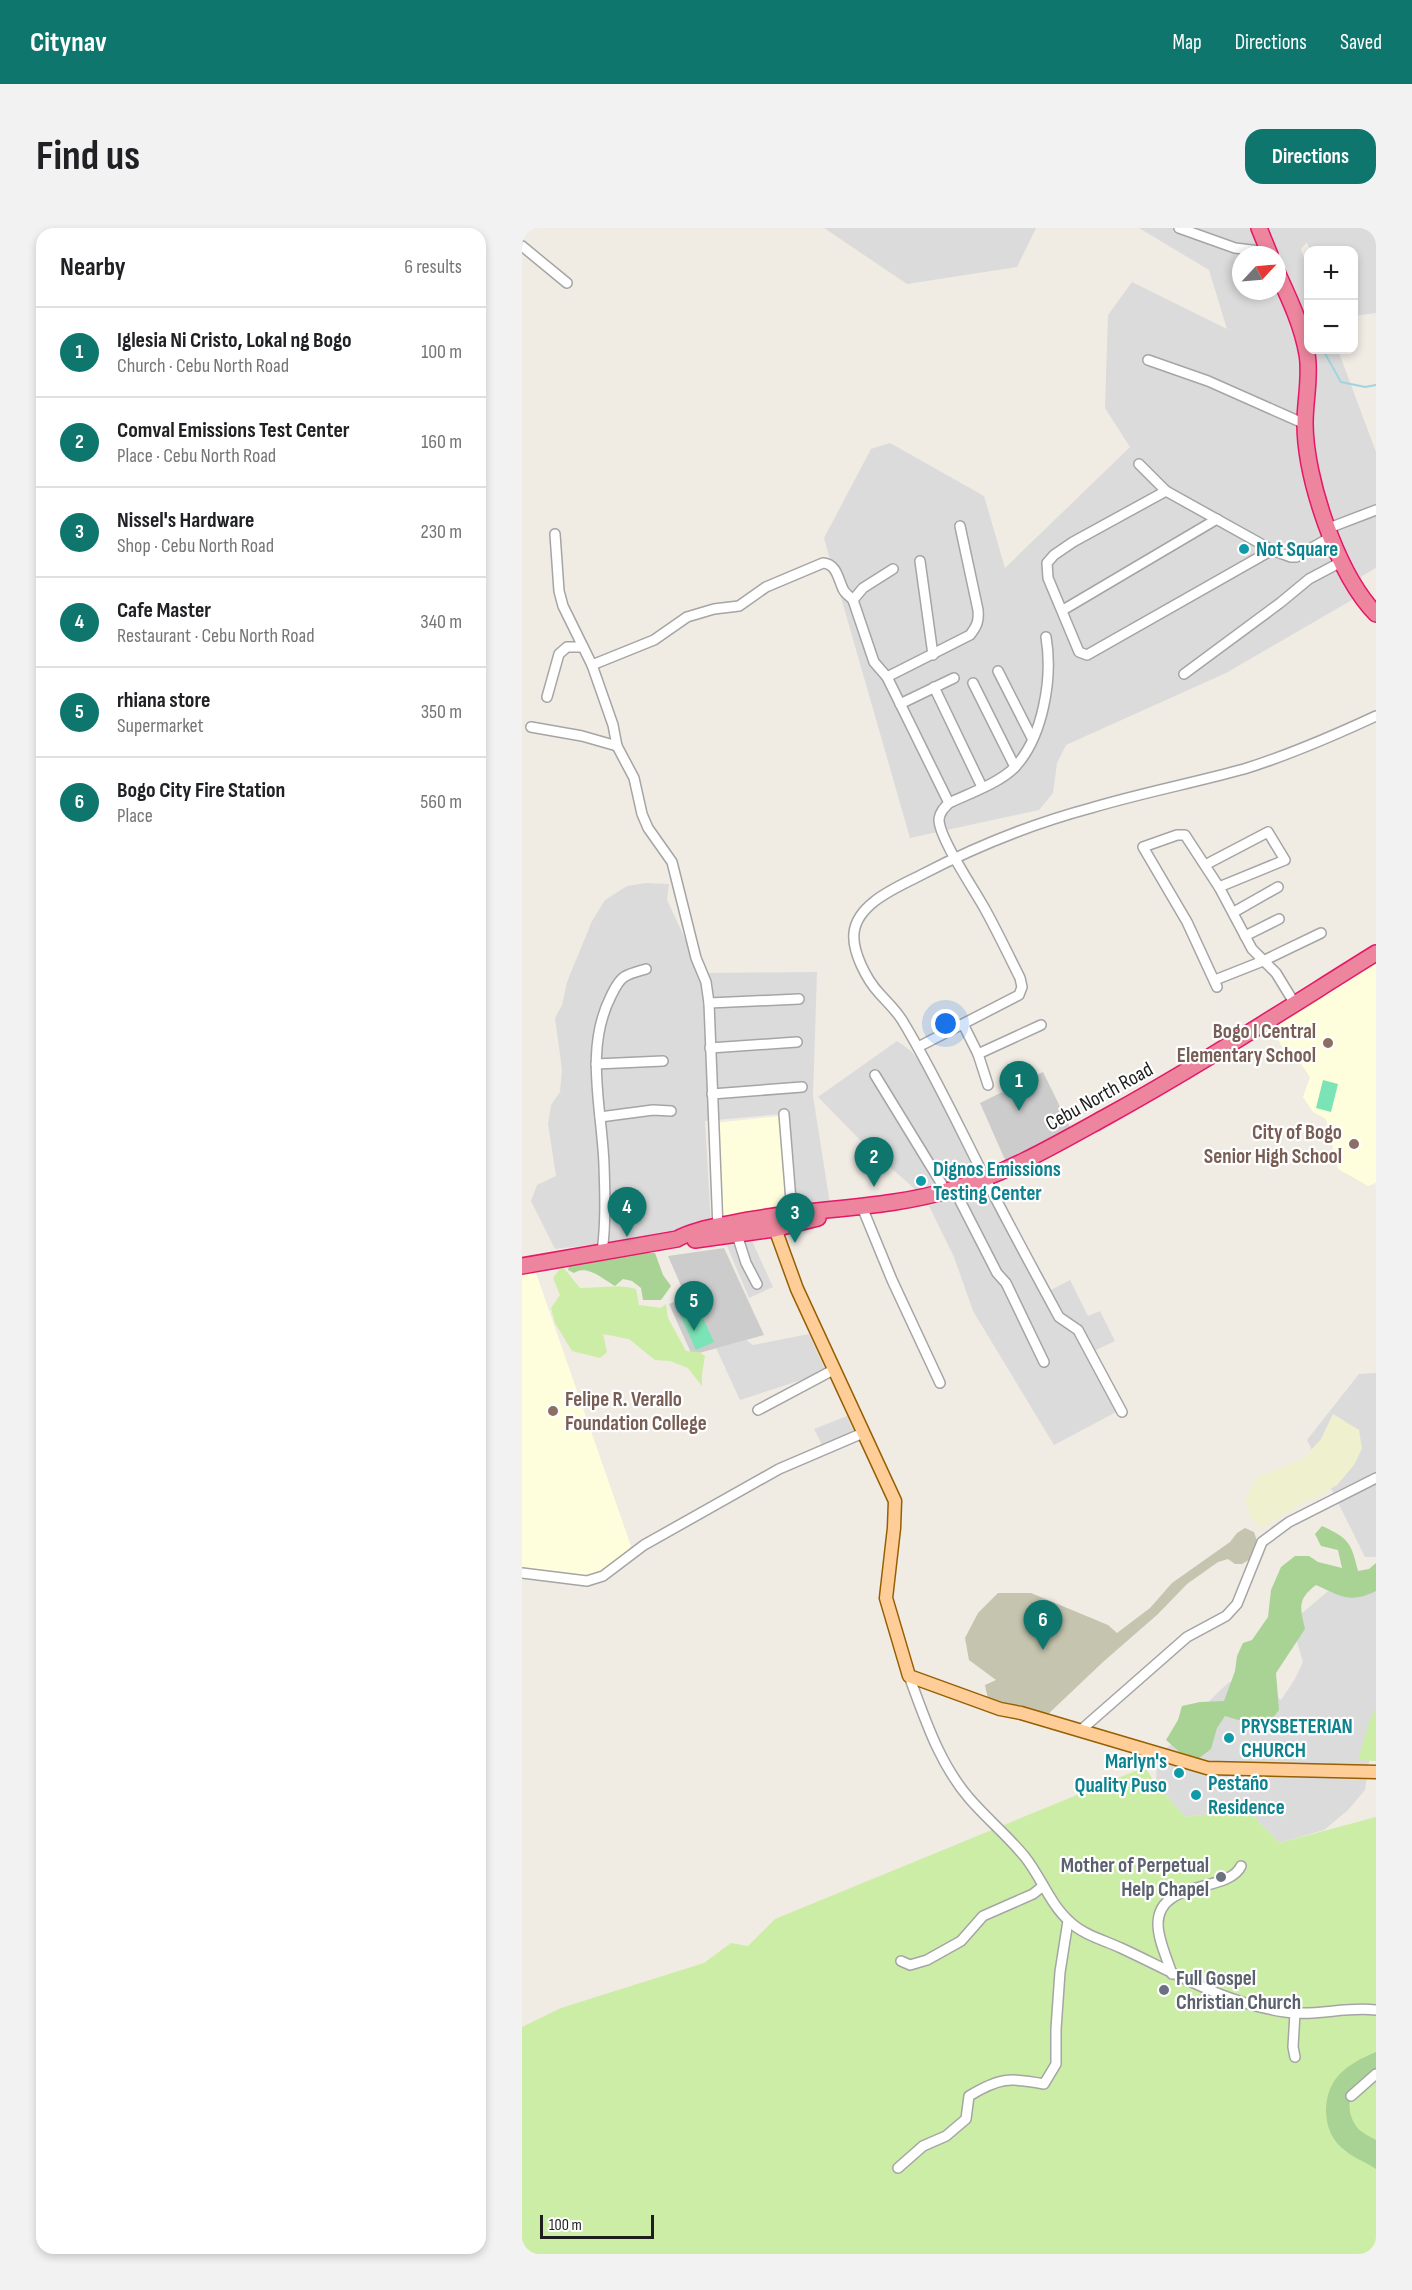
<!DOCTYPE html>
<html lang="en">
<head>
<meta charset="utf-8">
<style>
	:root { --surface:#fff; --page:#f2f2f2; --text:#202124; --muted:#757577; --line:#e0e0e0; --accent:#0f766e }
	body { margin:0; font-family:"Sofia Sans Condensed",sans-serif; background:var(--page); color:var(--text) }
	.controls { position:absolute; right:18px; top:18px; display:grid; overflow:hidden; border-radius:12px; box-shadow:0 3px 9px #0003 }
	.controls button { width:54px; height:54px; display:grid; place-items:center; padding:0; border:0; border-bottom:2px solid var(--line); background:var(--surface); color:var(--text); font:30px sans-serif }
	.compass { position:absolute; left:710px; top:18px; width:54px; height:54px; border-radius:50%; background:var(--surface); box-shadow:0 3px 9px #0003; rotate:64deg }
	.scale { position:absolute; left:18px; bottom:15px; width:114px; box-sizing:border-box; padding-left:6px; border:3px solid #1e1e1e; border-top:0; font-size:16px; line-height:21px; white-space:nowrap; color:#1e1e1e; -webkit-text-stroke:4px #fff; paint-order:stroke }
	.you { position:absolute; left:424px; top:796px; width:21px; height:21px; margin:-15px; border:4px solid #fff; border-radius:50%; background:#1a73e8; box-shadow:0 0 0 9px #1a73e833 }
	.badge { display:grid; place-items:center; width:39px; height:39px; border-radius:50%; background:var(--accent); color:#fff; font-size:20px; font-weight:700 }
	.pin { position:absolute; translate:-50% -50px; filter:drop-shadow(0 2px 3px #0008) }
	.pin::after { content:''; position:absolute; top:32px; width:21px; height:18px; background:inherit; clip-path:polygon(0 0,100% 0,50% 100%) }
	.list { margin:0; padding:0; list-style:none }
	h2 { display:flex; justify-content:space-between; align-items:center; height:78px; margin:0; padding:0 24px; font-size:26px }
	h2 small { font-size:20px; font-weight:400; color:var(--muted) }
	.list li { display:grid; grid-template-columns:39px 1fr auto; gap:18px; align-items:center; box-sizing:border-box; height:90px; padding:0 24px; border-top:2px solid var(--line) }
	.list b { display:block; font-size:22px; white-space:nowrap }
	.list p { margin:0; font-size:20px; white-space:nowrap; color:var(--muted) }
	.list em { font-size:20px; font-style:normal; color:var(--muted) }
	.map { position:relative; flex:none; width:854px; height:2026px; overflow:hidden; border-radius:18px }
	header { display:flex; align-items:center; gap:36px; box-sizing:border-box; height:84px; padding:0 30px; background:var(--accent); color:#fff }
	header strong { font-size:28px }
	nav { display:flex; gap:33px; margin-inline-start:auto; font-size:21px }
	.intro { display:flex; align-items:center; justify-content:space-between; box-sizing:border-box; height:144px; padding:0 36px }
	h1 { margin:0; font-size:42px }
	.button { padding:15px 27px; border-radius:18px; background:var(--accent); color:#fff; font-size:21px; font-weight:700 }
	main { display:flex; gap:36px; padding:0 36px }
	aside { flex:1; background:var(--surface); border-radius:18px; box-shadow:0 3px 9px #0003 }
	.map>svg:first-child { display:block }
</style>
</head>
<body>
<header>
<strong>Citynav</strong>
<nav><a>Map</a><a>Directions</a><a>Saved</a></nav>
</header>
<div class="intro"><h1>Find us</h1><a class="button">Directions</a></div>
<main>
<aside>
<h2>Nearby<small>6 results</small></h2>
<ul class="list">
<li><span class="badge">1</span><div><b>Iglesia Ni Cristo, Lokal ng Bogo</b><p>Church · Cebu North Road</p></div><em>100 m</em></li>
<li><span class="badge">2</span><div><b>Comval Emissions Test Center</b><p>Place · Cebu North Road</p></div><em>160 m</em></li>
<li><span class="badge">3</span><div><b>Nissel's Hardware</b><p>Shop · Cebu North Road</p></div><em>230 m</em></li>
<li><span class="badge">4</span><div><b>Cafe Master</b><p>Restaurant · Cebu North Road</p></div><em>340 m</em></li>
<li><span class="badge">5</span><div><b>rhiana store</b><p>Supermarket</p></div><em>350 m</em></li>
<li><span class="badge">6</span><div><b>Bogo City Fire Station</b><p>Place</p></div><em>560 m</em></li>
</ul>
</aside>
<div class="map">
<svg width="854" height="2026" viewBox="0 0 854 2026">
	<rect width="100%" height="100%" fill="#f0ebe3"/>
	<g fill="#dcdbdb" fill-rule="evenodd">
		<polygon points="302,0 514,0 495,39 385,56"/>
		<path d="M617 0H854V85L832 88V22H788L785 14 779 21 786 42V122H816L854 224V340L840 348 830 372 704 445 544 517 535 535 531 565 517 582 388 610 302 310 349 221 368 215 462 268 483 340 608 219 583 180 586 87 610 54 705 101 687 42ZM719 27H755V63H719Z"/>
		<polygon points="124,655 147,656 145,672 179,745 295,744 291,868 308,976 269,980 260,886 183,893 189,997 155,1007 33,1021 9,973 15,957 34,948 26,896 29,877 38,864 40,842 33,790 40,777 45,754 70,693 83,672 105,658"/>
		<polygon points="375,813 389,823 410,849 451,934 448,947 420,958 394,962 341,915 296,869"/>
		<polygon points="464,956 538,1095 554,1103 598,1182 532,1217 451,1083 432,1029 407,978"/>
		<polygon points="212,1011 224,1011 230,1013 251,1059 227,1070 205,1018"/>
		<polygon points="548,1052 566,1088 578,1083 593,1113 572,1123 542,1090 529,1062"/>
		<polygon points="287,1106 304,1144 218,1172 194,1120 224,1112 231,1117"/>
		<polygon points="854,1145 854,1329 843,1329 785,1212 837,1146"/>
		<polygon points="325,1188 333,1207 301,1219 292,1201"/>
		<polygon points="854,1348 854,1502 851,1506 843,1562 826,1582 802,1602 757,1615 717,1573 697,1585 664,1589 634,1557 635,1527 662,1507 675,1485 707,1454 745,1460 759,1472 773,1451 781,1434 774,1410 779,1386 811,1359"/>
	</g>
	<g fill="#fffedc">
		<polygon points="854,731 854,955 846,958 816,941 804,891 791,884 781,869 788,849 777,833 769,835 748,797"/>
		<polygon points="259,888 267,983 200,993 192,895"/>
		<polygon points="14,1045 109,1318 89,1343 74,1353 0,1344 0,1047"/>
	</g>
	<g fill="#ccc">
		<polygon points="521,844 548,899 484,934 458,875"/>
		<polygon points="202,1020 242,1107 170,1127 147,1076 164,1069 146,1028"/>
	</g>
	<polygon fill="#c5c4ae" points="723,1300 732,1304 735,1313 732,1327 728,1331 720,1336 713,1336 706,1331 696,1334 665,1356 636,1386 581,1434 523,1489 466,1471 463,1457 474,1452 447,1432 443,1410 456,1385 476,1365 509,1365 586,1397 595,1405 628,1380 650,1355 708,1314 715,1305"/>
	<polygon fill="#eff0cd" points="811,1186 837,1202 840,1221 832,1237 815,1257 795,1269 785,1272 740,1300 731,1293 723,1272 735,1249 781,1231 799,1211"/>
	<g fill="#cceda5">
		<path d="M40 1038 58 1060C76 1060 97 1056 114 1061L117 1077 139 1080 144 1076 146 1090 164 1123 177 1124 183 1128 180 1146V1158L166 1140 148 1133 133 1132 107 1111 81 1106 85 1124 78 1130 50 1123 33 1095 29 1080 38 1067 31 1050Z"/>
		<polygon points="854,1479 854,1533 836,1532 847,1494"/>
		<polygon points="623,1539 634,1557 664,1589 697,1585 717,1573 757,1615 854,1589 854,2026 0,2026 0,1799 39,1780 182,1735 209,1715 226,1718 253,1691"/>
	</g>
	<g fill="#a9d295">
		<path d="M119 1025H133L141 1047 149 1058 139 1072H121L119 1060 110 1053 101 1051 93 1058C81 1051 65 1036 52 1045L46 1042 47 1038 53 1036Z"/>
		<path d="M800 1298C828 1311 829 1315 836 1343L847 1341 854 1335V1363C827 1376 819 1368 794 1357 775 1371 778 1380 783 1401L754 1445 757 1482 747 1495 723 1494 703 1488 695 1500 689 1521 676 1531 661 1527 644 1512 656 1492 660 1478 678 1474 702 1473 713 1443 715 1428 721 1415 730 1412 746 1389 749 1362 759 1339 773 1328H787L796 1334 820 1340 816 1322 799 1318 793 1306Z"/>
		<path d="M854 1824V1842C832 1850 819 1876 834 1898 838 1904 847 1908 854 1912V1941C840 1932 825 1927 815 1915 807 1905 805 1896 804 1884 804 1850 825 1836 854 1824Z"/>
	</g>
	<g fill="#7be4b7">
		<polygon points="801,852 816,856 809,884 794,880"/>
		<polygon points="176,1079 192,1114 174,1122 158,1087"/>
	</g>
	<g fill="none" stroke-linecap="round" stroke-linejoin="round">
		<g stroke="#a0d4e0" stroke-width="2">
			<polyline points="785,82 786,85"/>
			<polyline points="801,122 819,154 843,159 854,157"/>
		</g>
		<defs>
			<g id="minor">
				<polyline points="657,0 713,20 746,24"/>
				<polyline points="0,18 45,55"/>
				<polyline points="626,132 686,153 783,196"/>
				<polyline points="617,236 644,263 750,322 769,329 774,329 809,309"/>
				<polyline points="644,263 551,314 532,327 525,335 526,350 557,424 565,427 750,322"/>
				<polyline points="807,300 854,282"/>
				<polyline points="33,306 37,363 41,378 70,437 91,497 95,518 112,550 120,586 126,600 150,634 174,730 184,754 187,775 196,1001"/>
				<polyline points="398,333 411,427"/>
				<polyline points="371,341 341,360 331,372 352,434 365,449 427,575"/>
				<polyline points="541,382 695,291"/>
				<path d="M70 437 132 412 165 389 192 381 217 378 244 359 301 335C315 336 316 351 321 361 323 366 328 368 331 372"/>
				<polyline points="476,443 510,510"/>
				<polyline points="662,446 758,375 787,351 819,334"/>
				<path d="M365 449 448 407C455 398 457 393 456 382L438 298"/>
				<polyline points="451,455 493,539"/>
				<polyline points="412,459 460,559"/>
				<polyline points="25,469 37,426 45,419 61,419"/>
				<polyline points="378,476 432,450"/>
				<polyline points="9,499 60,508 95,518"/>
				<polyline points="683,637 746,604 763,632 697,659"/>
				<polyline points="712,684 756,659"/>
				<polyline points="723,708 757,691"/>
				<polyline points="693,752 741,733 799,705"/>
				<polyline points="695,759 665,694 621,619 655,607 663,607 697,659 730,721 754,745 773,776"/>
				<polyline points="187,775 277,771"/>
				<polyline points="441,796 456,826 466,857"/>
				<path d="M396 819 497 767 500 759 498 750C487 728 476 705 464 683 454 664 416 609 417 591 418 584 422 580 427 575 446 566 477 555 492 540 521 510 531 450 524 409"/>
				<polyline points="188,820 275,814"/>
				<polyline points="456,826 519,797"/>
				<polyline points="74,836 141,833"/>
				<polyline points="353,847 424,963"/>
				<polyline points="190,866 280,859"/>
				<polyline points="262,886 270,985"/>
				<polyline points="78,889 131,882 149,883"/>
				<polyline points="432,961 475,1045 484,1055 522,1134"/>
				<polyline points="340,979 370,1052 418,1155"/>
				<polyline points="215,1007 224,1035 235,1056"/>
				<path d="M80 1024C84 995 83 966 82 937 80 880 62 821 89 768 92 762 96 753 102 749 108 745 117 743 124 741"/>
				<polyline points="236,1182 313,1141"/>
				<path d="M600 1184 556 1102 537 1089C512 1043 487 997 463 950 436 897 411 843 380 792 373 781 365 774 357 765 345 752 330 724 332 705 335 675 376 659 399 647 453 619 509 596 569 580 619 565 671 555 722 541 767 527 811 508 854 488"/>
				<polyline points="0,1345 65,1353 81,1348 122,1317 257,1241 341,1205"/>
				<path d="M387 1448C403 1491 417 1535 447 1570 465 1591 486 1608 503 1629 519 1649 528 1676 547 1693 561 1707 582 1712 599 1720 655 1746 702 1775 763 1784 793 1789 824 1778 854 1782"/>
				<polyline points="559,1502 665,1409 704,1388 715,1376 740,1314 767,1294 854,1250"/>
				<polyline points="379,1733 388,1737 405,1732 439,1713 461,1688 511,1666 521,1658"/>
				<path d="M650 1746C645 1730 636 1712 636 1696 636 1651 707 1665 719 1638"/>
				<polyline points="773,1785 771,1819 773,1829"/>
				<polyline points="829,1868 854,1846"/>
				<path d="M376 1940 401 1918 424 1908 444 1891 447 1868C477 1850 487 1849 522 1856L534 1836V1801L538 1744 546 1693"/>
			</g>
			<polyline id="major" points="251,995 275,1061 373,1273 372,1300 364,1370 387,1448 478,1481 499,1485 685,1540 854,1544"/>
			<g id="highway">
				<polyline points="737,0 748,27"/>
				<path d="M755 44C767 70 780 97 785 126 789 148 783 172 783 195 783 250 815 346 854 386"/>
				<polyline points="173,1012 252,1001 296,990"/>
				<path d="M0 1038 155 1011C171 1002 192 999 211 995 285 979 362 983 435 960 487 944 535 916 582 890 675 839 764 781 854 725"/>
			</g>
		</defs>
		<use href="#minor" stroke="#a5a5a5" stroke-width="12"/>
		<use href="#major" stroke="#975f00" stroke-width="15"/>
		<use href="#highway" stroke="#e51867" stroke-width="18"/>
		<use href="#minor" stroke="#fff" stroke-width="9"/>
		<use href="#major" stroke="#ffce98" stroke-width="12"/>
		<use href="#highway" stroke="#ec859d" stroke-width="15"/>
	</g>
	<g fill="#0f9aa8" stroke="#fff" stroke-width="2">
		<circle cx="722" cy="321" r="6"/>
		<circle cx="399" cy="953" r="6"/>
		<circle cx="707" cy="1510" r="6"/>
		<circle cx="657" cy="1545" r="6"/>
		<circle cx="674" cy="1567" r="6"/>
	</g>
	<g fill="#8d6e63" stroke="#fff" stroke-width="2">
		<circle cx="806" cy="815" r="6"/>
		<circle cx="832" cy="916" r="6"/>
		<circle cx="31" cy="1183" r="6"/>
	</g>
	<g fill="#6b7280" stroke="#fff" stroke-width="2">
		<circle cx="699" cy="1649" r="6"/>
		<circle cx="642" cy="1762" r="6"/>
	</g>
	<g text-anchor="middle" stroke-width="4.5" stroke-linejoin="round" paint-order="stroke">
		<g font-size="21" font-weight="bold" fill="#0d838f" stroke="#fff" text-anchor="start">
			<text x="734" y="328">Not Square</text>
			<text x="411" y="948">Dignos Emissions<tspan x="411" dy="24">Testing Center</tspan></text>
			<text x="719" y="1505">PRYSBETERIAN<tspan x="719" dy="24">CHURCH</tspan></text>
			<text x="645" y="1540" text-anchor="end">Marlyn's<tspan x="645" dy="24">Quality Puso</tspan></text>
			<text x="686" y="1562">Pestaño<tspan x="686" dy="24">Residence</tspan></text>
		</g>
		<g font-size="21" font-weight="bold" fill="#785e54" stroke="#fff" text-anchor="end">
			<text x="794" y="810">Bogo I Central<tspan x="794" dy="24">Elementary School</tspan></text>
			<text x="820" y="911">City of Bogo<tspan x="820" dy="24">Senior High School</tspan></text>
			<text x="43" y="1178" text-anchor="start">Felipe R. Verallo<tspan x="43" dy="24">Foundation College</tspan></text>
		</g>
		<g font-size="21" fill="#1e1e1e" stroke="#fff">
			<text transform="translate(577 868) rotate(-29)" y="7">Cebu North Road</text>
		</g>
		<g font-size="21" font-weight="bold" fill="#5b616d" stroke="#fff" text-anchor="end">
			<text x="687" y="1644">Mother of Perpetual<tspan x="687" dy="24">Help Chapel</tspan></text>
			<text x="654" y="1757" text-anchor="start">Full Gospel<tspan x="654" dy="24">Christian Church</tspan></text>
		</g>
	</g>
</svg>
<div class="controls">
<button>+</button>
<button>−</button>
</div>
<svg class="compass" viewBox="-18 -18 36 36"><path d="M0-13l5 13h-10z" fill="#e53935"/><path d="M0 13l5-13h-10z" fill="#757577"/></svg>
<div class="scale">100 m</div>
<div class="you"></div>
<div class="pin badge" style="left:497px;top:883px">1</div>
<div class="pin badge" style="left:352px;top:959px">2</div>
<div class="pin badge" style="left:273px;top:1015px">3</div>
<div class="pin badge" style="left:105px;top:1009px">4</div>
<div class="pin badge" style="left:172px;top:1103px">5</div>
<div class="pin badge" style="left:521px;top:1422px">6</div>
</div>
</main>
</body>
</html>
